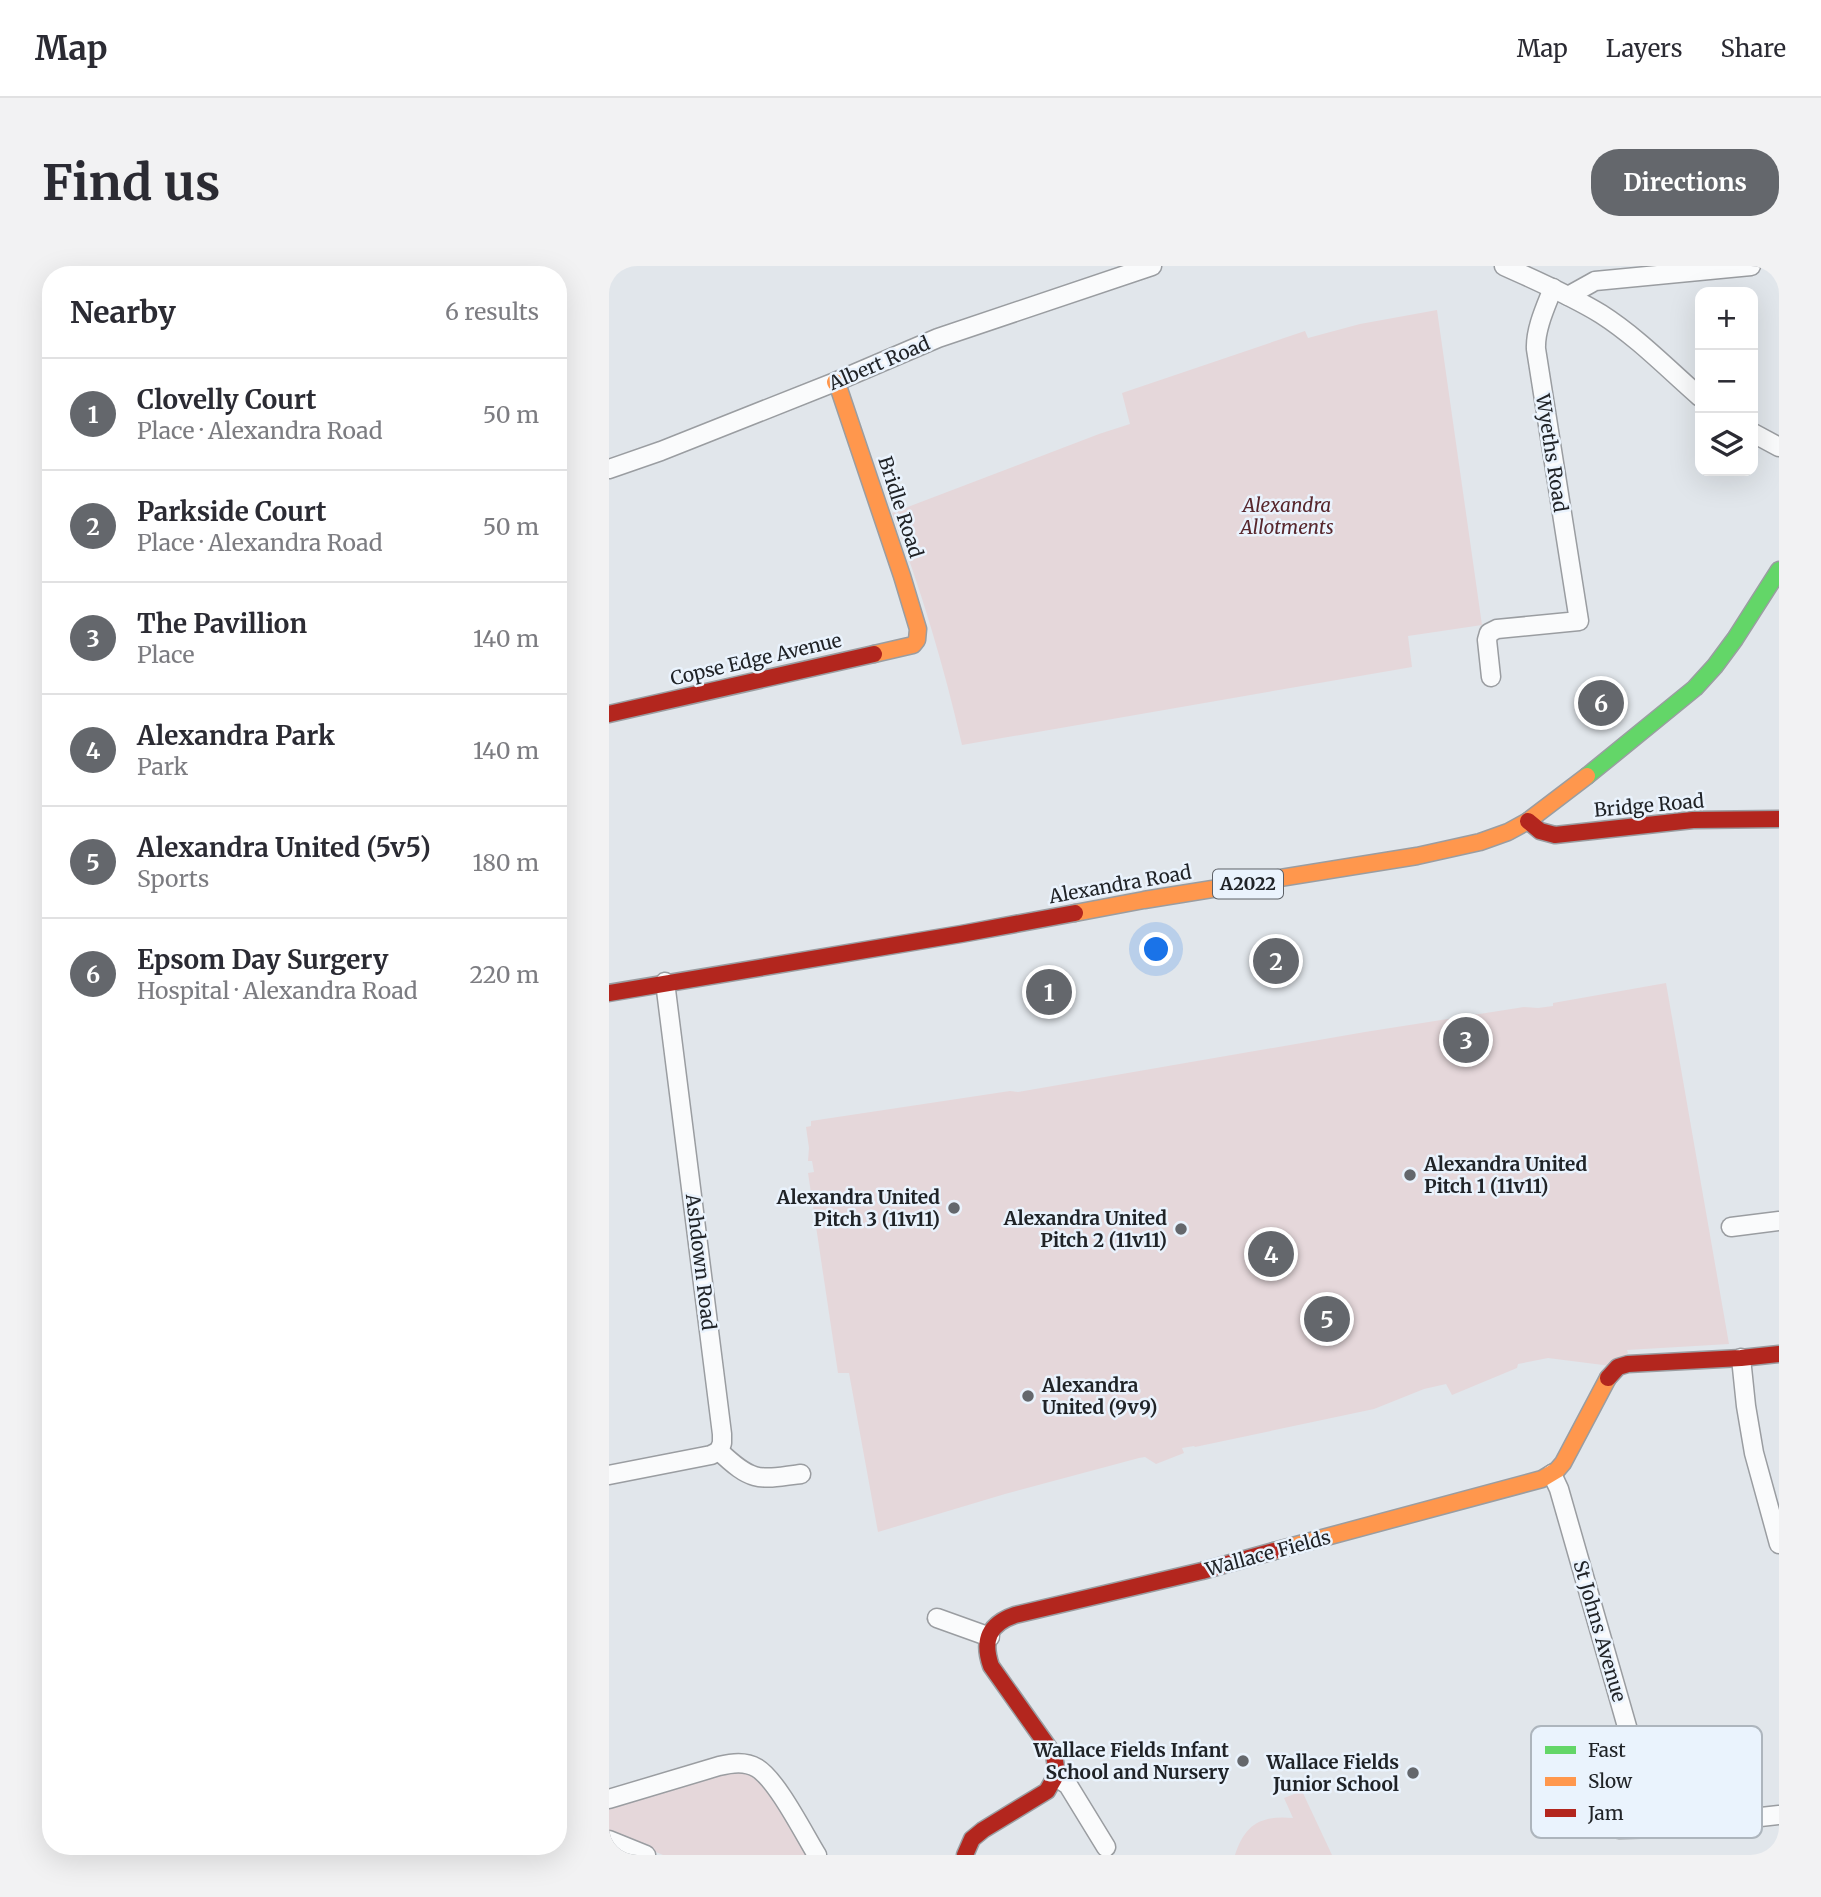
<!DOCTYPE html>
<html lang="en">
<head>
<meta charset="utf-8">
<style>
	:root { --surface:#fff; --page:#f2f2f3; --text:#2b2b33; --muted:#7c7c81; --line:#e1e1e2; --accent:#64676c }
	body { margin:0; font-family:Merriweather,serif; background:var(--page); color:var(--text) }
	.controls { position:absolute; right:21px; top:21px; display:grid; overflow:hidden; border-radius:14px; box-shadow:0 7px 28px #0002 }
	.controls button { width:63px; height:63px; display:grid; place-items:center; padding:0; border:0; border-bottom:2px solid var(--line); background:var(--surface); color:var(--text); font:35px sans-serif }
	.you { position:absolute; left:548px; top:684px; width:24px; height:24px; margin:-18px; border:5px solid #fff; border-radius:50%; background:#1a73e8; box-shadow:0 0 0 10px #1a73e833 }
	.badge { display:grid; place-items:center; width:46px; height:46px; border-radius:50%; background:var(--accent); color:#fff; font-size:23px; font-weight:700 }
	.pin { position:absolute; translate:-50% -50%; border:4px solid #fff; box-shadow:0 2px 7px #0006 }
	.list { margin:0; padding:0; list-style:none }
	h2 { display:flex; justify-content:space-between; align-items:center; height:91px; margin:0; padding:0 28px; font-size:30px }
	h2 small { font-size:23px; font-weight:400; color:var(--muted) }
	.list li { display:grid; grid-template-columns:46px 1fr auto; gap:21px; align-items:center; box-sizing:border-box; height:112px; padding:0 28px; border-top:2px solid var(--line) }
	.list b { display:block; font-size:26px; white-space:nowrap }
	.list p { margin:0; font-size:23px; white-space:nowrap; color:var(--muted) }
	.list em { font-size:23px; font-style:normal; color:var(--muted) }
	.icon { flex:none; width:38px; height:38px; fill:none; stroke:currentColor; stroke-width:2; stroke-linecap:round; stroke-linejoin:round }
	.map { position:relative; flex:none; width:1170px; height:1589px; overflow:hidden; border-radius:28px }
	header { display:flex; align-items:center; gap:42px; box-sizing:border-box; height:98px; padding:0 35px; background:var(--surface); border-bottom:2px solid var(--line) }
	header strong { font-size:33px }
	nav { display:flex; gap:38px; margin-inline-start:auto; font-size:24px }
	.intro { display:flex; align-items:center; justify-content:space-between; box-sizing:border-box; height:168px; padding:0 42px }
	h1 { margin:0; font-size:49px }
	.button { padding:18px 32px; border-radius:28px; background:var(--accent); color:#fff; font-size:24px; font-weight:700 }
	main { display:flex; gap:42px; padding:0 42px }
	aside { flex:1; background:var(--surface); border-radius:28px; box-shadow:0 7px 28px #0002 }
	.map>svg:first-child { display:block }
</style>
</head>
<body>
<header>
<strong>Map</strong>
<nav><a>Map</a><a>Layers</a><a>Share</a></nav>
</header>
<div class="intro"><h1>Find us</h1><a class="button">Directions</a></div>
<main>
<aside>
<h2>Nearby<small>6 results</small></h2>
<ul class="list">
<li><span class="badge">1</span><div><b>Clovelly Court</b><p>Place · Alexandra Road</p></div><em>50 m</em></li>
<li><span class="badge">2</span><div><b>Parkside Court</b><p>Place · Alexandra Road</p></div><em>50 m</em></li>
<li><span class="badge">3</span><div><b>The Pavillion</b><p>Place</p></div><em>140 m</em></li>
<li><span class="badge">4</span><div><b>Alexandra Park</b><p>Park</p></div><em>140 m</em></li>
<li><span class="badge">5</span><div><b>Alexandra United (5v5)</b><p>Sports</p></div><em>180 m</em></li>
<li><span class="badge">6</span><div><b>Epsom Day Surgery</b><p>Hospital · Alexandra Road</p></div><em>220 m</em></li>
</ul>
</aside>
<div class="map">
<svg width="1170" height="1589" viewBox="0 0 1170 1589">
	<rect width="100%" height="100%" fill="#e1e6eb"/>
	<g fill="#e5d7da">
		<path d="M828 44 873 359 799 370 803 401 353 479C335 400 312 323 283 247L490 168 521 158 513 127 696 65 699 72 751 58Z"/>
		<polygon points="1057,717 1120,1078 1018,1084 1019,1087 1002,1100 939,1092 909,1098 908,1102 843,1129 837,1118 815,1123 765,1143 586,1181 585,1180 573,1182 575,1187 547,1198 536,1191 530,1192 396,1228 269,1266 240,1107 229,1107 199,907 205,906 203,895 199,895 200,882 197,861 202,860 202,855 401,825 409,826 756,766 915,741 929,742 944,740 944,737"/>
		<path d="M125 1505C132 1506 140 1507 146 1511 169 1527 186 1565 201 1589H54L0 1566V1542L8 1536Z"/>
		<path d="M693 1525 723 1589H626C636 1558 652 1549 684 1552L675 1532Z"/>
	</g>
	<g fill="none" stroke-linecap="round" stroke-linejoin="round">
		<defs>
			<g id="street">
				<path d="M895 0C928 15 961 29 992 48 1028 71 1059 103 1091 131"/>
				<polyline points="959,30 986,15 1142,0"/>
				<polyline points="1144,167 1170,181"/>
				<polyline points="0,203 52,185 226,116 329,72 543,0"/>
				<path d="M882 411 878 374 880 367 888 363 970 355 927 83C926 63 937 40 944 22"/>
				<polyline points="56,716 113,1168 113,1177 110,1185"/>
				<polyline points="1122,961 1170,955"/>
				<polyline points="1132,1092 1137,1140 1145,1187 1170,1278"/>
				<path d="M110 1185C143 1216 148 1214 192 1208"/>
				<polyline points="943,1208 950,1223 1047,1562"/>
				<polyline points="0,1209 102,1189 110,1185"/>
				<polyline points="328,1352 381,1371"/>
				<polyline points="448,1512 459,1519 497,1581"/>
				<path d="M0 1533 110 1500C123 1497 136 1495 148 1502 168 1514 195 1568 208 1589"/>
				<polyline points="1010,1563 1054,1562 1170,1549"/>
				<polyline points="0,1574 37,1589"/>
			</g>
			<polyline id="fast" points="978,510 1086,422 1106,400 1126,373 1170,304"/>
			<g id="slow">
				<polyline points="226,116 230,123 293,310 309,363 308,374 304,379 265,388"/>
				<polyline points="466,647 535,634 808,590 871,576 899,566 919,555 978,510"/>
				<polyline points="665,1285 933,1213 948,1204 954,1197 999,1112"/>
			</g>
			<g id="jam">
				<polyline points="0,448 265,388"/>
				<polyline points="919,555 931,565 946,569 1084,554 1170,553"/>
				<polyline points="0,727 352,668 466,647"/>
				<polyline points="999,1112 1009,1101 1019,1098 1132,1092 1170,1088"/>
				<path d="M356 1589 363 1573 374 1564 438 1525 446 1511 447 1501 445 1489 382 1400C373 1374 380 1358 406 1349L593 1305 665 1285"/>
			</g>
		</defs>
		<use href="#street" stroke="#9a9da1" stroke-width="21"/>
		<use href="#fast" stroke="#9a9da1" stroke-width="19"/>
		<use href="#slow" stroke="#9a9da1" stroke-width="19"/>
		<use href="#jam" stroke="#9a9da1" stroke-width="19"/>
		<use href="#street" stroke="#fafbfc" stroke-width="18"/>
		<use href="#fast" stroke="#63d668" stroke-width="16"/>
		<use href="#slow" stroke="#ff974d" stroke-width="16"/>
		<use href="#jam" stroke="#b3261e" stroke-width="16"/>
	</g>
	<g fill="#64676c" stroke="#eaf3fd" stroke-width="2.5">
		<circle cx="801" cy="909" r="7"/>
		<circle cx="345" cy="942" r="7"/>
		<circle cx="572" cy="963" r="7"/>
		<circle cx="419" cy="1130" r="7"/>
		<circle cx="634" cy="1495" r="7"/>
		<circle cx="804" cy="1507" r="7"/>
	</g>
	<g text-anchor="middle" stroke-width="5" stroke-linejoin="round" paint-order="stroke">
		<rect fill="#eaf3fd" stroke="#5d6167" stroke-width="2" x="604" y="603.5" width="70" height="29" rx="5"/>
		<g font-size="18" font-weight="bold" fill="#202327">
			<text x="639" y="624">A2022</text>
		</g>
		<g font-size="19" fill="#202327" stroke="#eaf3fd">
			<text transform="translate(270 97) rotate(-23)" y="7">Albert Road</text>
			<text transform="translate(943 187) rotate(81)" y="7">Wyeths Road</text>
			<text transform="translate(292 241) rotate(72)" y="7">Bridle Road</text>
			<text transform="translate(147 393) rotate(-13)" y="7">Copse Edge Avenue</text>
			<text transform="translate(1040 539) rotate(-5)" y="7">Bridge Road</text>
			<text transform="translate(511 618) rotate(-10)" y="7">Alexandra Road</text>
			<text transform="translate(92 996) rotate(83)" y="7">Ashdown Road</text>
			<text transform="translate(659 1287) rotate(-15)" y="7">Wallace Fields</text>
			<text transform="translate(991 1365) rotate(74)" y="7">St Johns Avenue</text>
		</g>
		<g font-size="19" font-style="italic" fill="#58272d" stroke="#eaf3fd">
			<text x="678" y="246">Alexandra<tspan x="678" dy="22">Allotments</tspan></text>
		</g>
		<g font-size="19" font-weight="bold" fill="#202327" stroke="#eaf3fd" text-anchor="end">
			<text x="815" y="905" text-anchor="start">Alexandra United<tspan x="815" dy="22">Pitch 1 (11v11)</tspan></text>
			<text x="331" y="938">Alexandra United<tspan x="331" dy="22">Pitch 3 (11v11)</tspan></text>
			<text x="558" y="959">Alexandra United<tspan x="558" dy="22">Pitch 2 (11v11)</tspan></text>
			<text x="433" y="1126" text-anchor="start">Alexandra<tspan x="433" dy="22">United (9v9)</tspan></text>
			<text x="620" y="1491">Wallace Fields Infant<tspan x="620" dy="22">School and Nursery</tspan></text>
			<text x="790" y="1503">Wallace Fields<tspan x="790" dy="22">Junior School</tspan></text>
		</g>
	</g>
	<rect x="922" y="1460" width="231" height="112" rx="10" fill="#eaf3fd" stroke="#adb5bd" stroke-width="2"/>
	<rect x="936" y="1480" width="31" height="8" fill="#63d668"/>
	<rect x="936" y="1511" width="31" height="9" fill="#ff974d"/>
	<rect x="936" y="1543" width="31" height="8" fill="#b3261e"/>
	<g font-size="19" fill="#202327">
		<text x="979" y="1491">Fast</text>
		<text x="979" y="1522">Slow</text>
		<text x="979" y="1554">Jam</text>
	</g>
</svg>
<div class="controls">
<button>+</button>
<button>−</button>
<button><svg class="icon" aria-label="layers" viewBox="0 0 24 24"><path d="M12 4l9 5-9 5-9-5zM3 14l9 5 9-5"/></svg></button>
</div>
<div class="you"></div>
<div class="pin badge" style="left:440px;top:726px">1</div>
<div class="pin badge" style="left:667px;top:695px">2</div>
<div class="pin badge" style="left:857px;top:774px">3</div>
<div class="pin badge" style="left:662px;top:988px">4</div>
<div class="pin badge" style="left:718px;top:1053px">5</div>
<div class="pin badge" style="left:992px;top:437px">6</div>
</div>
</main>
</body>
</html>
